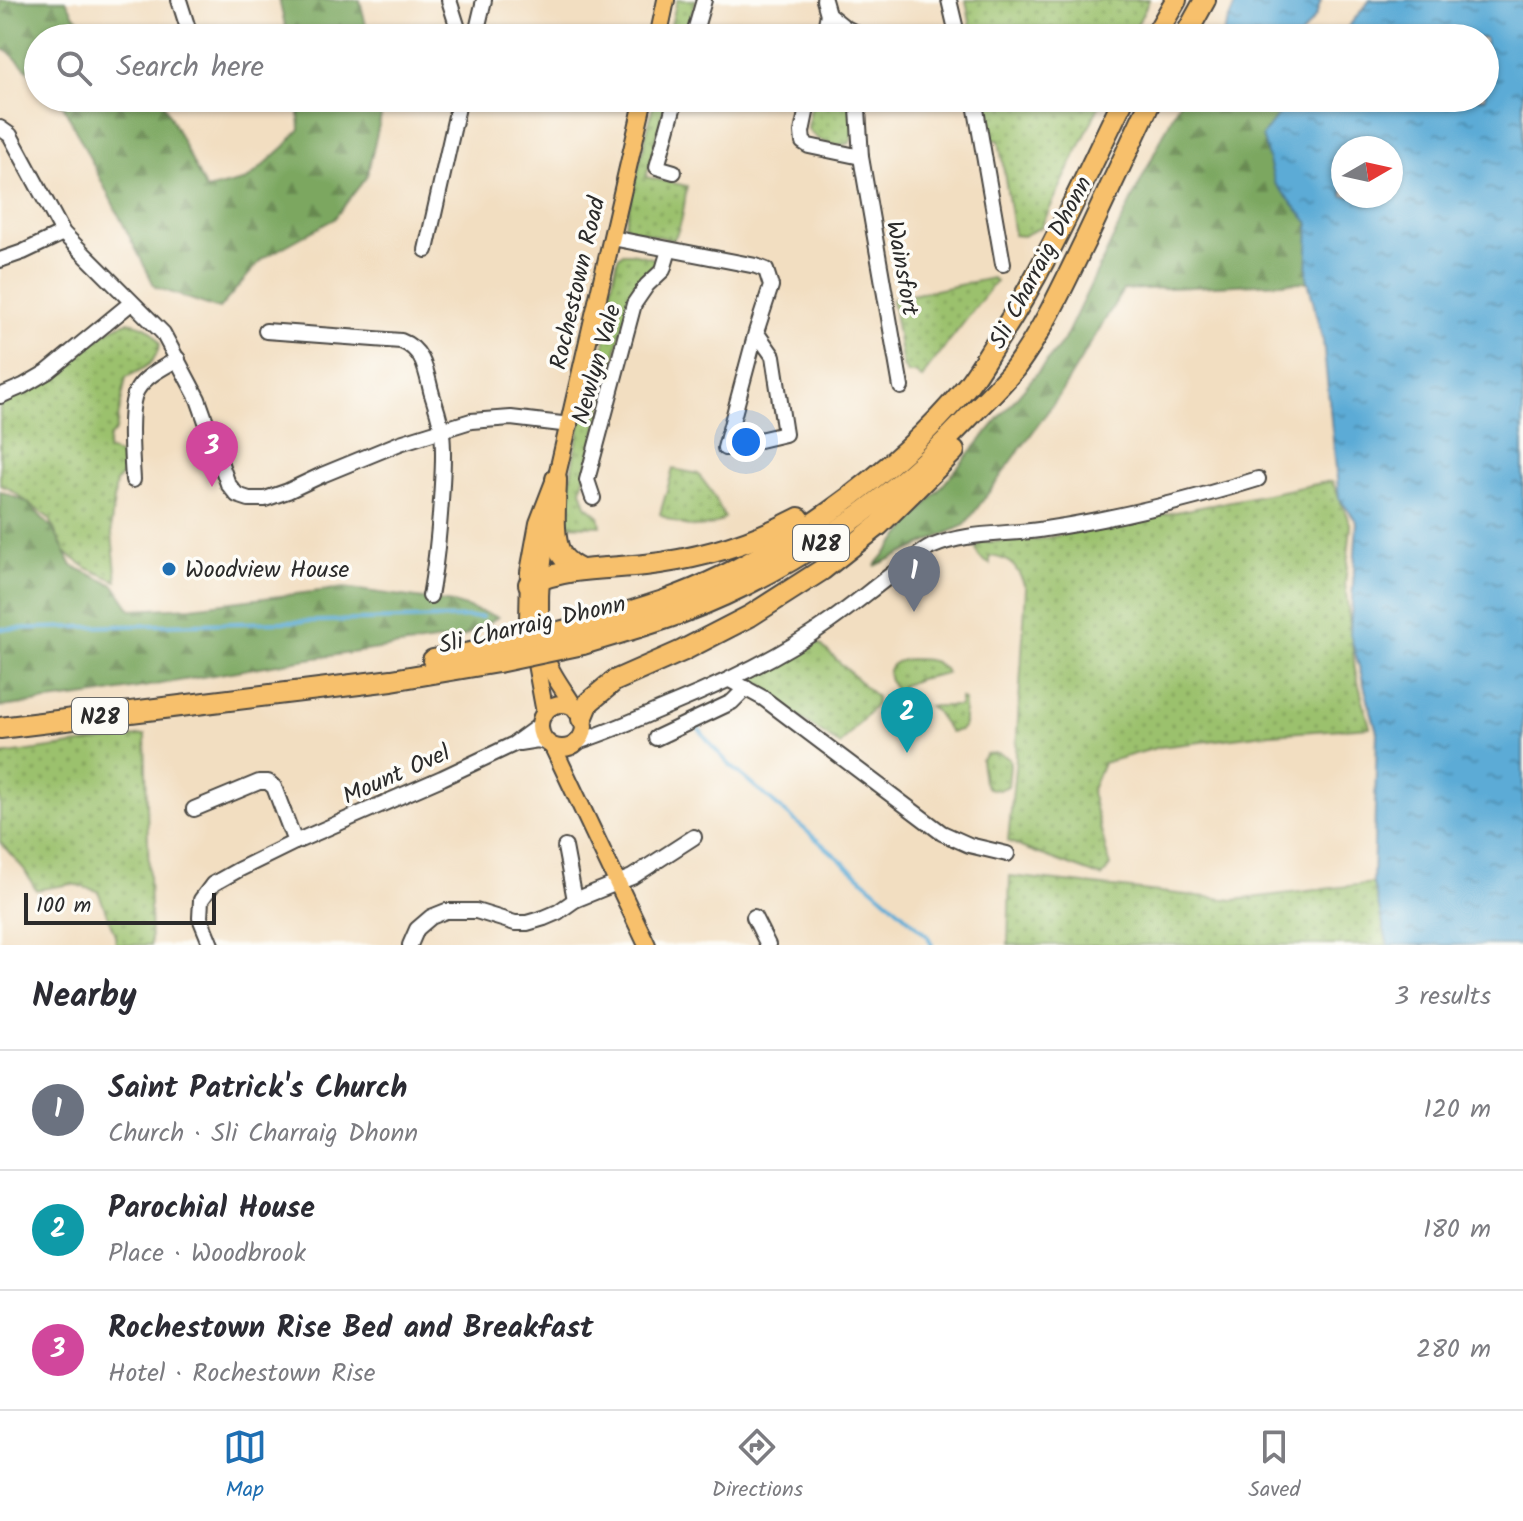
<!DOCTYPE html>
<html lang="en">
<head>
<meta charset="utf-8">
<style>
	:root { --surface:#fff; --page:#f7f7f7; --text:#2b2b33; --muted:#7c7c81; --line:#e1e1e2; --accent:#1f6fb2 }
	body { margin:0; font-family:Kalam,sans-serif; background:var(--page); color:var(--text) }
	.compass { position:absolute; left:1331px; top:136px; width:72px; height:72px; border-radius:50%; background:var(--surface); box-shadow:0 2px 6px #0004; rotate:81deg }
	.scale { position:absolute; left:24px; bottom:20px; width:192px; box-sizing:border-box; padding-left:8px; border:4px solid #2b2b2b; border-top:0; font-size:22px; line-height:28px; white-space:nowrap; color:#2b2b2b; -webkit-text-stroke:6px #fdfcf7; paint-order:stroke }
	.you { position:absolute; left:746px; top:442px; width:28px; height:28px; margin:-20px; border:6px solid #fff; border-radius:50%; background:#1a73e8; box-shadow:0 0 0 12px #1a73e833 }
	.badge { display:grid; place-items:center; width:52px; height:52px; border-radius:50%; background:var(--accent); color:#fff; font-size:26px; font-weight:700 }
	.pin { position:absolute; translate:-50% -66px; filter:drop-shadow(0 2px 4px #0008) }
	.pin::after { content:''; position:absolute; top:42px; width:28px; height:24px; background:inherit; clip-path:polygon(0 0,100% 0,50% 100%) }
	.list { margin:0; padding:0; list-style:none }
	h2 { display:flex; justify-content:space-between; align-items:center; height:104px; margin:0; padding:0 32px; font-size:34px }
	h2 small { font-size:26px; font-weight:400; color:var(--muted) }
	.list li { display:grid; grid-template-columns:52px 1fr auto; gap:24px; align-items:center; box-sizing:border-box; height:120px; padding:0 32px; border-top:2px solid var(--line) }
	.list b { display:block; font-size:30px; white-space:nowrap }
	.list p { margin:0; font-size:26px; white-space:nowrap; color:var(--muted) }
	.list em { font-size:26px; font-style:normal; color:var(--muted) }
	.icon { flex:none; width:44px; height:44px; fill:none; stroke:currentColor; stroke-width:2; stroke-linecap:round; stroke-linejoin:round }
	.map { position:relative; flex:none; width:1523px; height:945px; overflow:hidden }
	.search { position:absolute; background:var(--surface); box-shadow:0 2px 6px #0004; left:24px; right:24px; top:24px; height:88px; display:flex; align-items:center; gap:20px; box-sizing:border-box; padding:0 28px; border-radius:44px; color:var(--muted); font-size:30px }
	.sheet { height:464px; background:var(--surface) }
	nav { display:flex; justify-content:space-around; align-items:center; box-sizing:border-box; height:112px; border-top:2px solid var(--line); background:var(--surface); font-size:22px; color:var(--muted) }
	nav a { display:grid; justify-items:center; gap:4px }
	nav .on { color:var(--accent) }
	.map>svg:first-child { display:block }
</style>
</head>
<body>
<div class="map">
<svg width="1523" height="945" viewBox="0 0 1523 945">
	<defs>
		<pattern id="grass-dots" width="8" height="8" patternUnits="userSpaceOnUse" patternTransform="scale(2)"><rect width="8" height="8" fill="#9bc16d"/><path d="M2 2h.1M6 6h.1" fill="none" stroke="#7f9d5a" stroke-width="1.8" stroke-linecap="round"/></pattern>
		<pattern id="forest-firs" width="22" height="20" patternUnits="userSpaceOnUse" patternTransform="scale(2)"><rect width="22" height="20" fill="#7ca760"/><path d="M5 1l3.5 6h-7zM16 11l3.5 6h-7z" fill="#66884f"/></pattern>
		<pattern id="water-ripples" width="26" height="14" patternUnits="userSpaceOnUse" patternTransform="scale(2)"><rect width="26" height="14" fill="#5cabd6"/><path d="M2 4q2-2 4 0t4 0M15 11q2-2 4 0t4 0" fill="none" stroke="#4c8bae"/></pattern>
	</defs>
	<rect width="100%" height="100%" fill="#fdfcf7"/>
	<filter id="ink" filterUnits="userSpaceOnUse"><feTurbulence type="fractalNoise" baseFrequency=".0125" numOctaves="2"/><feDisplacementMap in="SourceGraphic" scale="16" xChannelSelector="R" yChannelSelector="G"/><feConvolveMatrix kernelMatrix="1 2 1 2 8 2 1 2 1" color-interpolation-filters="sRGB"/></filter>
	<filter id="wash" filterUnits="userSpaceOnUse"><feTurbulence type="fractalNoise" baseFrequency=".006" numOctaves="4" result="noise"/><feDisplacementMap in="SourceGraphic" scale="32" xChannelSelector="R" yChannelSelector="G"/><feGaussianBlur stdDeviation="1.8" result="paint"/><feColorMatrix in="noise" values="0 0 0 0 0 0 0 0 0 0 0 0 0 0 0 0 0 1.4 0 .05"/><feComposite in="paint" operator="in"/></filter>
	<g filter="url(#wash)">
		<rect width="100%" height="100%" fill="#f2dec1"/>
		<g fill="url(#grass-dots)" stroke="#63764c" stroke-width="2">
			<polygon points="677,0 696,0 684,38 668,38"/>
			<polygon points="966,0 1149,0 1131,38 973,38"/>
			<path d="M655 98H667L646 177 687 186C684 203 683 226 673 240L630 229 625 224Z"/>
			<path d="M812 98H850L854 127 850 143C834 148 817 142 808 129Z"/>
			<polygon points="982,98 1103,98 1041,227 1023,236 1014,235 999,140 988,140"/>
			<polygon points="623,253 632,253 656,259 657,269 624,321 581,490 586,505 599,516 601,526 558,525 559,510 568,498 574,456 587,392 601,367 605,341 603,324 618,258"/>
			<polygon points="992,278 996,281 927,370 922,379 916,373 907,373 903,366 892,299"/>
			<path d="M128 322C145 325 152 328 160 344 154 366 145 368 126 377L116 430 109 438 107 451H112L120 456 125 473 116 481 111 525 117 581 87 568 63 551 50 519 8 488 0 485V403C19 397 51 380 67 366 87 350 102 329 128 322Z"/>
			<path d="M673 469 698 474 711 491 725 518C706 533 679 527 660 514Z"/>
			<path d="M1332 481 1351 526 1345 584 1355 670 1370 727 1257 735 1160 747 1103 763 1091 792 1110 866 1102 877 1023 848 1008 841 1015 768 1026 588C1017 568 1013 559 990 556V564C980 559 977 557 976 547L982 542 1035 540Z"/>
			<polygon points="819,643 876,697 876,704 840,745 765,694 751,679"/>
			<path d="M911 659C929 660 936 658 947 673L919 679 901 686 903 695 901 696C884 679 882 661 911 659Z"/>
			<polygon points="960,698 964,700 964,726 960,730 950,732 936,712 928,706 960,706"/>
			<polygon points="145,735 151,945 116,945 115,935 98,891 72,884 36,890 24,869 0,842 0,755"/>
			<polygon points="998,753 1009,758 1010,765 1008,786 999,790 988,788 984,782 981,760 986,754"/>
			<polygon points="1010,876 1234,900 1373,883 1388,945 1008,945"/>
		</g>
		<g fill="url(#forest-firs)" stroke="#546946" stroke-width="2">
			<polygon points="0,0 66,0 74,15 102,38 38,38 38,80 8,51 0,49"/>
			<polygon points="279,0 360,0 369,38 288,38"/>
			<polygon points="57,98 161,98 206,190 247,180 285,146 300,129 298,98 379,98 381,116 367,176 334,219 262,259 219,309 155,287 62,103"/>
			<polygon points="1181,98 1282,98 1326,281 1123,290 1059,396 965,525 875,566 1063,342"/>
			<polygon points="0,491 27,502 54,530 72,566 114,585 131,610 191,607 344,588 453,603 498,617 463,637 301,660 96,695 0,707"/>
		</g>
		<g fill="url(#water-ripples)" stroke="#446b80" stroke-width="2" fill-rule="evenodd">
			<polygon points="1237,0 1321,0 1316,16 1299,38 1221,38"/>
			<path d="M1370 0H1523V945H1388L1373 883 1377 732 1350 634 1357 522 1339 498 1323 341 1307 277 1309 223 1275 183 1262 136 1291 98H1485V38H1339ZM1343 148H1391V196H1343Z"/>
		</g>
		<g fill="none" stroke-linecap="round" stroke-linejoin="round">
			<g stroke="#5cabd6" stroke-width="4">
				<polyline points="0,629 482,617"/>
				<polyline points="695,724 714,748 731,766 901,912 928,937 932,945"/>
			</g>
		</g>
	</g>
	<g filter="url(#ink)">
		<g fill="none" stroke-linecap="round" stroke-linejoin="round">
			<defs>
				<g id="minor">
					<polyline points="179,0 191,38"/>
					<polyline points="449,0 461,38"/>
					<polyline points="824,0 828,14 844,27 866,38"/>
					<polyline points="949,0 958,38"/>
					<polyline points="475,38 484,0"/>
					<polyline points="693,38 704,0"/>
					<polyline points="823,38 828,14"/>
					<polyline points="809,98 802,132 803,142 809,146 861,157"/>
					<polyline points="855,98 858,109 861,157 901,387"/>
					<polyline points="974,98 1003,264"/>
					<polyline points="0,128 10,135 63,233 163,333 198,399 228,484 237,495 249,499 265,499 288,491 322,475 400,443 471,421 511,418 570,425"/>
					<polyline points="674,172 657,167 676,98"/>
					<polyline points="612,238 756,266 766,270 771,286 756,332 725,448 785,434 773,356 756,332"/>
					<polyline points="426,250 460,98"/>
					<polyline points="0,260 23,252 63,233"/>
					<path d="M266 331 401 341C423 349 426 370 431 391 435 405 441 420 442 434 444 450 443 467 442 484 440 521 437 559 430 596"/>
					<polyline points="0,396 23,386 47,372 131,303"/>
					<path d="M133 480C132 460 127 406 137 390 145 376 164 367 178 359"/>
					<polyline points="593,498 587,480 634,304 647,285 663,270 669,250"/>
					<polyline points="730,680 763,698 942,833 969,845 1007,854"/>
					<polyline points="656,738 732,702 746,688"/>
					<path d="M577 742C610 732 641 717 673 704 727 682 781 656 829 622 855 604 880 582 906 564 914 558 923 551 931 547 965 532 1003 535 1039 530 1113 519 1187 501 1258 479"/>
					<polyline points="519,743 538,740 547,743"/>
					<polyline points="194,809 259,782 268,782 274,787 295,842"/>
					<polyline points="565,847 575,900"/>
					<polyline points="754,917 768,945"/>
					<polyline points="211,945 200,918 201,900 213,884 238,870 295,842 442,778 514,744 540,725"/>
					<polyline points="410,945 417,929 431,917 446,911 476,911 515,923 527,923 544,918 558,912 575,900 632,877 694,837"/>
				</g>
				<g id="major">
					<polyline points="658,38 666,0"/>
					<polyline points="554,488 644,98"/>
					<path d="M549 519C542 566 533 617 548 663 553 677 570 698 577 712"/>
					<circle cx="562" cy="726" r="22"/>
					<polyline points="545,713 528,620 529,572 538,523 553,484"/>
					<polyline points="553,747 647,945"/>
				</g>
				<g id="highway">
					<polyline points="1154,38 1176,0"/>
					<polyline points="1184,38 1205,0"/>
					<path d="M556 479C556 500 551 536 561 554 566 562 573 566 581 570"/>
					<path d="M529 584C566 567 605 569 645 565 699 559 752 543 799 518"/>
					<path d="M579 627C608 618 637 610 666 600 774 562 895 474 968 385 978 372 986 358 995 344 1046 267 1083 181 1124 98"/>
					<path d="M583 644C615 634 649 625 681 613 789 572 886 505 965 421 981 404 1000 387 1015 368 1044 329 1064 284 1085 241 1107 193 1130 146 1152 98"/>
					<polyline points="433,660 496,648"/>
					<polyline points="582,719 589,702 614,681 682,651 750,616 822,570 879,525 954,451"/>
					<polyline points="0,728 392,680 498,662"/>
				</g>
			</defs>
			<use href="#minor" stroke="#494642" stroke-width="18"/>
			<use href="#major" stroke="#494642" stroke-width="20"/>
			<use href="#highway" stroke="#494642" stroke-width="24"/>
			<use href="#minor" stroke="#fff" stroke-width="14"/>
			<use href="#major" stroke="#f7c06c" stroke-width="16"/>
			<use href="#highway" stroke="#f7c06c" stroke-width="20"/>
			<defs>
				<g id="highway-bridge">
					<polyline points="496,648 579,627"/>
					<polyline points="498,662 583,644"/>
				</g>
			</defs>
			<use href="#highway-bridge" stroke="#494642" stroke-width="24" stroke-linecap="butt"/>
			<use href="#highway-bridge" stroke="#f7c06c" stroke-width="20"/>
		</g>
	</g>
	<circle fill="#1f6fb2" stroke="#fdfcf7" stroke-width="3" cx="169" cy="569" r="8"/>
	<g text-anchor="middle" stroke-width="7" stroke-linejoin="round" paint-order="stroke">
		<g fill="#fdfcf7" stroke="#6a6a68" stroke-width="2">
			<rect x="793" y="525" width="56" height="36" rx="6"/>
			<rect x="72" y="698" width="56" height="36" rx="6"/>
		</g>
		<g font-size="22" font-weight="bold" fill="#2b2b2b">
			<text x="821" y="551">N28</text>
			<text x="100" y="724">N28</text>
		</g>
		<g font-size="24" fill="#2b2b2b" stroke="#fdfcf7">
			<text transform="translate(1040 262) rotate(-62)" y="8">Sli Charraig Dhonn</text>
			<text transform="translate(903 268) rotate(80)" y="8">Wainsfort</text>
			<text transform="translate(577 283) rotate(-77)" y="8">Rochestown Road</text>
			<text transform="translate(596 364) rotate(-74)" y="8">Newlyn Vale</text>
			<text transform="translate(532 624) rotate(-13)" y="8">Sli Charraig Dhonn</text>
			<text transform="translate(396 774) rotate(-24)" y="8">Mount Ovel</text>
		</g>
		<g font-size="24" fill="#2b2b2b" stroke="#fdfcf7" text-anchor="start">
			<text x="185" y="577">Woodview House</text>
		</g>
	</g>
</svg>
<svg class="compass" viewBox="-18 -18 36 36"><path d="M0-13l5 13h-10z" fill="#e53935"/><path d="M0 13l5-13h-10z" fill="#7c7c81"/></svg>
<div class="scale">100 m</div>
<div class="you"></div>
<div class="pin badge" style="left:914px;top:612px;background:#6b7280">1</div>
<div class="pin badge" style="left:907px;top:753px;background:#0f9aa8">2</div>
<div class="pin badge" style="left:212px;top:487px;background:#d1479c">3</div>
<div class="search"><svg class="icon" aria-label="search" viewBox="0 0 24 24"><circle cx="10" cy="10" r="6"/><path d="M15 15l6 6"/></svg>Search here</div>
</div>
<section class="sheet">
<h2>Nearby<small>3 results</small></h2>
<ul class="list">
<li><span class="badge" style="background:#6b7280">1</span><div><b>Saint Patrick's Church</b><p>Church · Sli Charraig Dhonn</p></div><em>120 m</em></li>
<li><span class="badge" style="background:#0f9aa8">2</span><div><b>Parochial House</b><p>Place · Woodbrook</p></div><em>180 m</em></li>
<li><span class="badge" style="background:#d1479c">3</span><div><b>Rochestown Rise Bed and Breakfast</b><p>Hotel · Rochestown Rise</p></div><em>280 m</em></li>
</ul>
</section>
<nav>
<a class="on"><svg class="icon" aria-label="map" viewBox="0 0 24 24"><path d="M3 6l6-2 6 2 6-2v14l-6 2-6-2-6 2zM9 4v14M15 6v14"/></svg>Map</a>
<a><svg class="icon" aria-label="directions" viewBox="0 0 24 24"><path d="M12 3l9 9-9 9-9-9zM9 14v-3h6M13 9l2 2-2 2"/></svg>Directions</a>
<a><svg class="icon" aria-label="saved" viewBox="0 0 24 24"><path d="M7 4h10v16l-5-4-5 4z"/></svg>Saved</a>
</nav>
</body>
</html>
